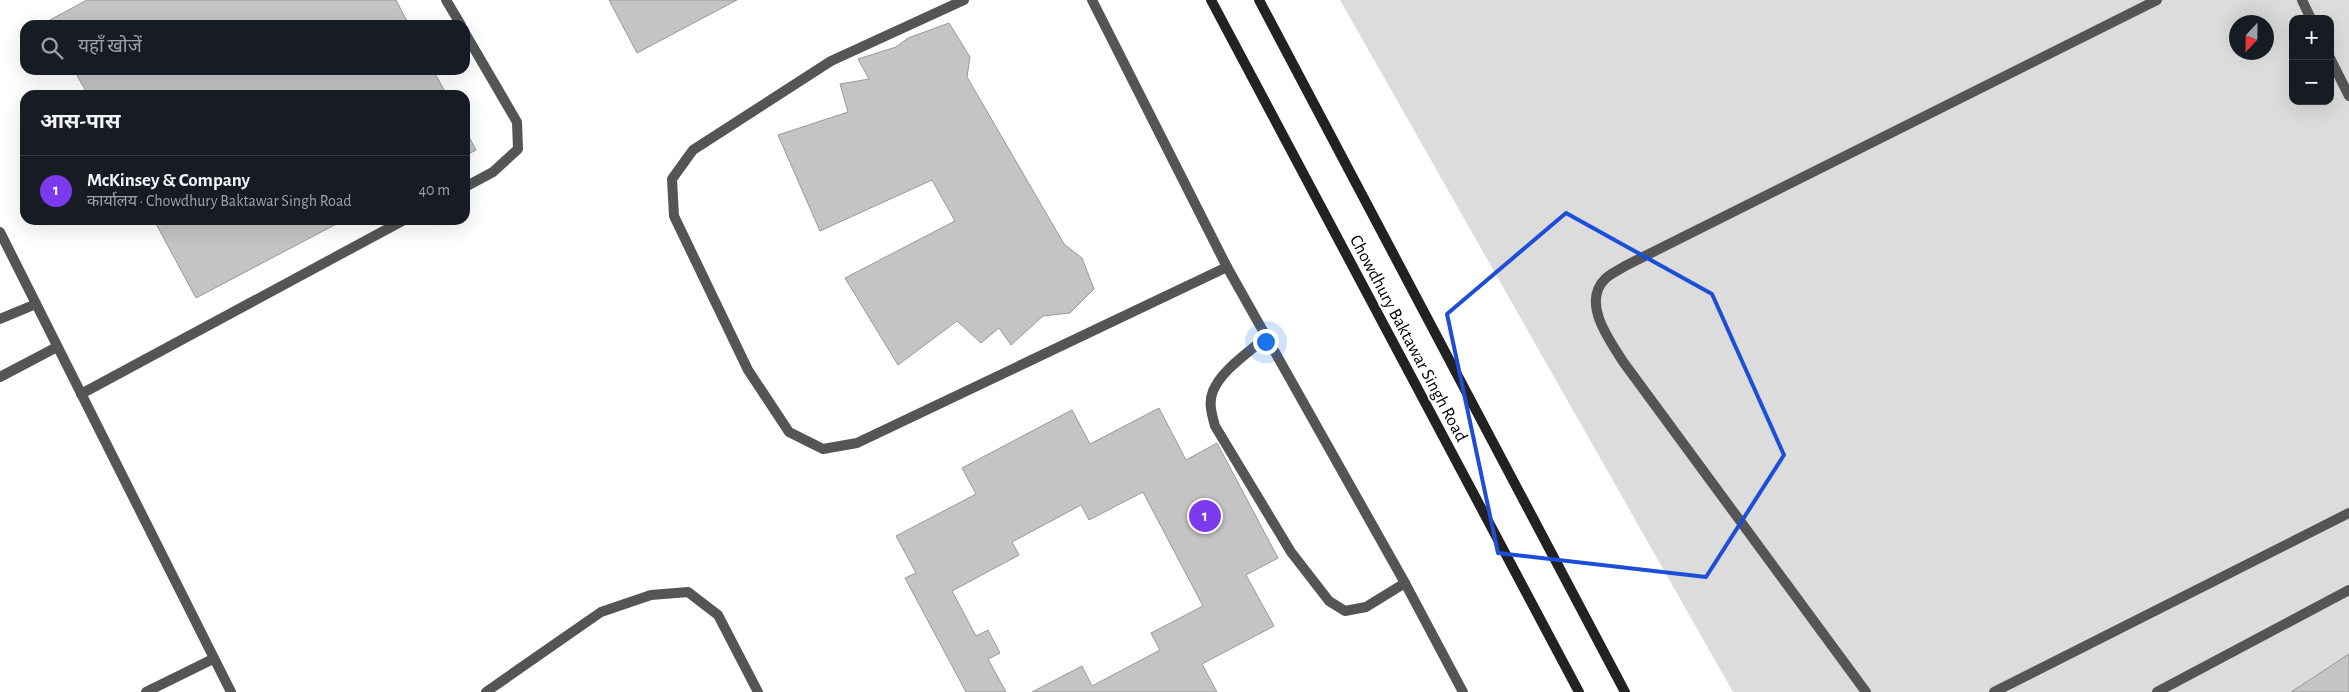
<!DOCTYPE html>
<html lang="hi">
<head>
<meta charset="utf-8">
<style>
	:root { --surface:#171b24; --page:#20242c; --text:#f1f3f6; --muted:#9ea1a6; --line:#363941; --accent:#7c3aed }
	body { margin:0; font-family:"Alegreya Sans","Noto Sans Devanagari",sans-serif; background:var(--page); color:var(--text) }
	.controls { position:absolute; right:15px; top:15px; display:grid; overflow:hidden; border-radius:10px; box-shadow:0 5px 20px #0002 }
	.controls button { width:45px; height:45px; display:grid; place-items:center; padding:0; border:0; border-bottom:1px solid var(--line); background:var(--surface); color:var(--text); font:25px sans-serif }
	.compass { position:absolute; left:2229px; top:15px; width:45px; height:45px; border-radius:50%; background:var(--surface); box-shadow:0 5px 20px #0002; rotate:202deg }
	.you { position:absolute; left:1265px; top:341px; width:18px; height:18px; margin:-12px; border:4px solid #fff; border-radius:50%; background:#1a73e8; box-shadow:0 0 0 8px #1a73e833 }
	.badge { display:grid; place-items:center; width:32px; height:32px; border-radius:50%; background:var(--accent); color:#fff; font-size:16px; font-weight:700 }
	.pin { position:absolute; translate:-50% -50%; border:2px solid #fff; box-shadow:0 1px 5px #0006 }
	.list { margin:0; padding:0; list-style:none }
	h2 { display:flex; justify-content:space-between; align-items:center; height:65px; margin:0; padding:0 20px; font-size:21px }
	h2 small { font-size:16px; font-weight:400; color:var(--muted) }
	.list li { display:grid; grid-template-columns:32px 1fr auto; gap:15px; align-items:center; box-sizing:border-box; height:70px; padding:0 20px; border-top:1px solid var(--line) }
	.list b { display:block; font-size:19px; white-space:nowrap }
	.list p { margin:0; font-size:16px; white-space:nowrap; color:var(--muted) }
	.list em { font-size:16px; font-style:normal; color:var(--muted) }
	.icon { flex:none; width:28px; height:28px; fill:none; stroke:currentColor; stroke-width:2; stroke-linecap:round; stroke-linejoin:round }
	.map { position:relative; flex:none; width:2349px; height:692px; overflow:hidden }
	.search { position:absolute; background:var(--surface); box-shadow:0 5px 20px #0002; left:20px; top:20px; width:450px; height:55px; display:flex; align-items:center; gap:12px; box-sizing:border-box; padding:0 18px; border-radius:15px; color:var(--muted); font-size:19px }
	.panel { position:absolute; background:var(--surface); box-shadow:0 5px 20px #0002; left:20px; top:90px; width:450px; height:135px; border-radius:15px }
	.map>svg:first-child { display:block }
</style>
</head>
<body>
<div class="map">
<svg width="2349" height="692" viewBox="0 0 2349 692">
	<rect width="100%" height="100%" fill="#fff"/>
	<path fill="#dcdcdc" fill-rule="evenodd" d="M1340 0H2349V692H1733ZM2293 19H2330V101H2293ZM2236 22H2266V52H2236Z"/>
	<g fill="#c4c4c4" stroke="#999">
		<polygon points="87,0 396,0 409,25 50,25 48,21"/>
		<polygon points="609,0 737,0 637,53"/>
		<polygon points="949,23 970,57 967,77 1064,244 1082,258 1094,289 1070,313 1043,316 1011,345 999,328 981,343 957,321 898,365 845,278 955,221 932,180 820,231 778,135 848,112 840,84 869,79 858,59 896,47 908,38"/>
		<polygon points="74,70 433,70 447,95 88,95"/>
		<polygon points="465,129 476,150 465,156"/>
		<polygon points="154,220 344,220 196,298"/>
		<polygon points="1159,408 1186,460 1217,443 1278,558 1246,575 1274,626 1202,664 1217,692 1032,692 1082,666 1092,686 1160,650 1151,633 1203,606 1143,492 1089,520 1081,505 1012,542 1019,555 952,591 976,636 988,630 1000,653 988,659 1006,692 966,692 905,578 916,573 896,536 976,494 962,468 1072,410 1090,444"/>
		<polygon points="2349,654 2349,692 2291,692"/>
	</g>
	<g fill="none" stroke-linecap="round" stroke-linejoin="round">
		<g stroke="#555" stroke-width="10">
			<polyline points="446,0 461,25"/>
			<polyline points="964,0 831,61 693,150 672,179 674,216 748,370 789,432 823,449 857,443 1227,267"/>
			<polyline points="2302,0 2311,19"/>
			<polyline points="465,33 517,122 518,149 493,172 465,187"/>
			<polyline points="2330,58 2349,96"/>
			<polyline points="0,319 36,304"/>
			<path d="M1267 336C1250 352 1222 369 1213 391 1208 403 1212 415 1215 426L1291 552 1329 601 1345 611 1366 607 1405 583"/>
			<polyline points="0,377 57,347"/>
			<polyline points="81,394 404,220"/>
			<polyline points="146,692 213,659"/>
			<polyline points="486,692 601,612 651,595 688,592 718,615 758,692"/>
			<path d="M1866 692 1624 363C1610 341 1581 303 1605 279 1610 274 1619 270 1625 266L2157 0"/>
			<polyline points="1994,692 2349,513"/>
			<polyline points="2157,692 2349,590"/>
		</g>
		<g stroke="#555" stroke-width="10">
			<polyline points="1092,0 1227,267 1405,583 1463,692"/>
			<polyline points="0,232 231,692"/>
		</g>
		<g stroke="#222" stroke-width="10">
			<polyline points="1211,0 1579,692"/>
			<polyline points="1259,0 1625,692"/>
		</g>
	</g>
	<path fill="none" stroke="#1d4ed8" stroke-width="4" stroke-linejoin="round" d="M1566 213 1712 294 1784 455 1706 577 1498 553 1447 314Z"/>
	<g text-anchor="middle" stroke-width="4" stroke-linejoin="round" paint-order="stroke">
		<g font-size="18" fill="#000" stroke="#fff">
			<text transform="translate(1409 338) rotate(62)" y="6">Chowdhury Baktawar Singh Road</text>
		</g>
	</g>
</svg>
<div class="controls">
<button>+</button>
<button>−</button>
</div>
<svg class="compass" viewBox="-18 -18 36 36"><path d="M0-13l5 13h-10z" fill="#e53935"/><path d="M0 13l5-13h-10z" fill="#9ea1a6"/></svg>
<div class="you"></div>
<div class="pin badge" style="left:1205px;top:516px">1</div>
<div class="search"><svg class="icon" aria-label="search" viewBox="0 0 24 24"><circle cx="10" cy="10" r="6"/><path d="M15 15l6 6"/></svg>यहाँ खोजें</div>
<section class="panel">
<h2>आस-पास<small></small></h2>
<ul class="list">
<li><span class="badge">1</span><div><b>McKinsey &amp; Company</b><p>कार्यालय · Chowdhury Baktawar Singh Road</p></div><em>40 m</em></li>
</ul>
</section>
</div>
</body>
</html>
